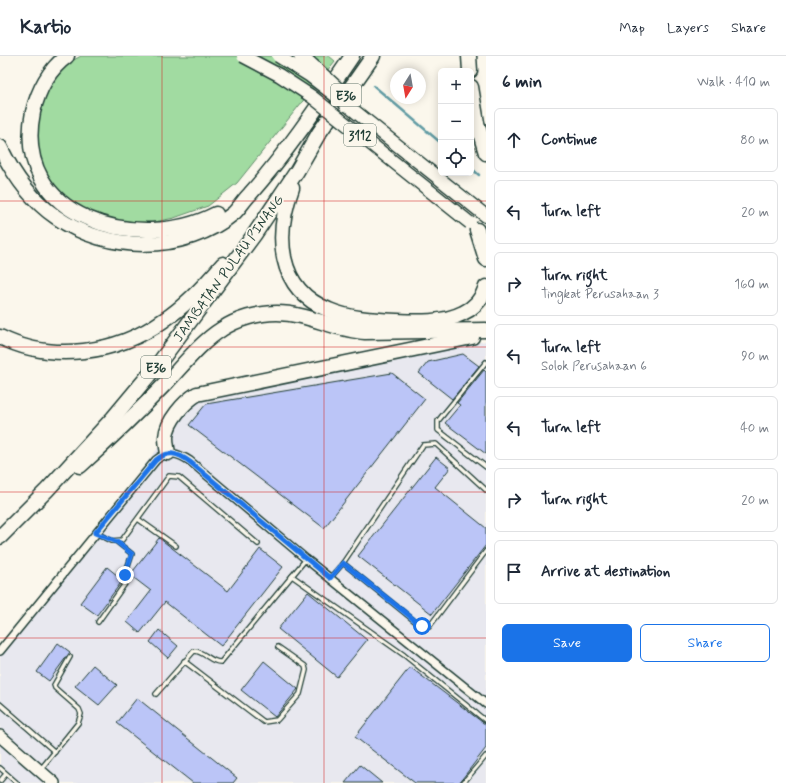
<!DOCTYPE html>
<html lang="en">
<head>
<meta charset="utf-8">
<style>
	:root { --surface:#fff; --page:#f6f6f7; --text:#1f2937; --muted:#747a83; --line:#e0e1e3; --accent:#1a73e8 }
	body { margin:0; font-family:Mynerve,sans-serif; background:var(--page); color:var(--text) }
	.controls { position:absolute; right:12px; top:12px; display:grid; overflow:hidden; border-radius:6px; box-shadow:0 2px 10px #0003 }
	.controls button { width:36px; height:36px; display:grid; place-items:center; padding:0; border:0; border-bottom:1px solid var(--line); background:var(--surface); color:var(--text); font:20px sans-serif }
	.compass { position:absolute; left:390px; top:12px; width:36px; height:36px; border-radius:50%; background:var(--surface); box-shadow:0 2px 10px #0003; rotate:191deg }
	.stop { position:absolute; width:12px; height:12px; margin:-9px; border:3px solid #1a73e8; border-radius:50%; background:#fff }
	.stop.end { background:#1a73e8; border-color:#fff; box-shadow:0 1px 4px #0008 }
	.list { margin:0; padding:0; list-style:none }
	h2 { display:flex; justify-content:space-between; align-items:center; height:52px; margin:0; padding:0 16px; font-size:17px }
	h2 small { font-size:13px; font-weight:400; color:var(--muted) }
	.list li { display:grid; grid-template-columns:26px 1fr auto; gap:12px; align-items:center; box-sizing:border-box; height:64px; margin:0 8px 8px; padding:0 8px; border:1px solid var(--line); border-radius:6px }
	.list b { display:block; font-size:15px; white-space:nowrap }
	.list p { margin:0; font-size:13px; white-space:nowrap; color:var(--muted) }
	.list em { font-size:13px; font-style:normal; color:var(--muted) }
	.actions { display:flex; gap:8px; padding:12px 16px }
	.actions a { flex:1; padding:9px 0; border:1px solid var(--accent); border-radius:6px; text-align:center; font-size:14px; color:var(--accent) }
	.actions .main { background:var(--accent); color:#fff }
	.icon { flex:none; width:22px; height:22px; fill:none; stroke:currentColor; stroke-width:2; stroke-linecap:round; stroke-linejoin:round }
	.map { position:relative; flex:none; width:486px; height:727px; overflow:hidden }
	header { display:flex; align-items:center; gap:24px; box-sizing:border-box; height:56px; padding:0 20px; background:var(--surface); border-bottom:1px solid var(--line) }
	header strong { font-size:19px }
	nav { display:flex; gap:22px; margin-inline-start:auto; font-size:14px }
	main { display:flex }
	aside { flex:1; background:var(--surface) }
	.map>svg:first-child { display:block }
</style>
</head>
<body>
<header>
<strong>Kartio</strong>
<nav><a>Map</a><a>Layers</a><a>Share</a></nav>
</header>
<main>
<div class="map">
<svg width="486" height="727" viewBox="0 0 486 727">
	<rect width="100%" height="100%" fill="#fbf7ec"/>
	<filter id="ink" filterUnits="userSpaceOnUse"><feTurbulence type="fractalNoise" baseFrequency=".025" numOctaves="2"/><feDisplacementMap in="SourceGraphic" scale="8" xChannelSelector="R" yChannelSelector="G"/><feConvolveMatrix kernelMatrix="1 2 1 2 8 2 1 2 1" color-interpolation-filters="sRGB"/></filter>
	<g filter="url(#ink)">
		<polygon fill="#e8e8ef" points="486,285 486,727 0,727 0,594 194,346"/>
		<polygon fill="#a1dba1" stroke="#608c6a" points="81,0 329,0 335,5 237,127 208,150 174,162 135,170 74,153 45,121 35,81 43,39 55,21 70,6"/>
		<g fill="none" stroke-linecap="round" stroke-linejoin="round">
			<g stroke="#629ca4" stroke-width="2.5">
				<polyline points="374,30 441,87"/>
				<polyline points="471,112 479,119"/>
			</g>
		</g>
		<g fill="#bbc5f7" stroke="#1f3d34">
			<polygon points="463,298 479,310 452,343 419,317 428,306"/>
			<polygon points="484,314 486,316 486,398 445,367 460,349 457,347"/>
			<polygon points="392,317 425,343 324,472 189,369 206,348"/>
			<polygon points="436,401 450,412 435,431 486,472 486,489 432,558 358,500"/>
			<polygon points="159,482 228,535 260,493 283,511 221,590 165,546 140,577 127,566 151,535 130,519"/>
			<polygon points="107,511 123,524 97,559 80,547"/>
			<polygon points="308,536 367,584 337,621 278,573"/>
			<polygon points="159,574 178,590 168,602 150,586"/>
			<polygon points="58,587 70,596 49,625 37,616"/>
			<polygon points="264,605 298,633 275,661 241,634"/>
			<polygon points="93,609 117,629 99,649 75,630"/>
			<polygon points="410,611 486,669 486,692 459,727 415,727 355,681"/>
			<polygon points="137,642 237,722 233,727 193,727 117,667"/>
			<polygon points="360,709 382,727 345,727"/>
		</g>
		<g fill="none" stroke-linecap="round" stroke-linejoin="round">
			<defs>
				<g id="lane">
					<polyline points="486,306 438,365 438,374 486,411"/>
					<polyline points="138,463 176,490"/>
					<polyline points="96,477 112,485 122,484 169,420 179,421 258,488"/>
					<polyline points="343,507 422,571 429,571 486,495"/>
					<polyline points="292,520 404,599 486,665"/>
					<polyline points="330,522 343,507 423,389 436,388 486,434"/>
					<polyline points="98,566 127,525 125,519 132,498 117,486"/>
					<polyline points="184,605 264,666 277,664 300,638 306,614 305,610 278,591"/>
					<path d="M156 638 194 595C204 595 211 607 221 606L306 503"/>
					<polyline points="0,648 55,696"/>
					<polyline points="0,712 17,727"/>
					<polyline points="40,714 78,667 81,658 79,653 55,632 54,629 70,601"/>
					<polyline points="0,725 6,718"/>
					<polyline points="463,727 486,700"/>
				</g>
				<path id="street" d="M0 595 156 404C168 394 178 397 190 405L306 503 486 648"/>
				<polyline id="secondary" points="0,680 54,727"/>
				<polyline id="primary" points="347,49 486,160"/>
				<g id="highway">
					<path d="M67 0C49 13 38 35 33 56 11 163 139 198 216 158"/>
					<polyline points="469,0 470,15"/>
					<polyline points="471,31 477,67 486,97"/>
					<path d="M0 91C13 118 31 144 56 161 107 197 185 198 234 157 240 151 244 144 250 138 288 95 320 47 352 0"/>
					<path d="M292 132C275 178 276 233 329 254 350 263 374 264 397 265 417 266 444 267 463 257 474 252 482 243 486 231"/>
					<polyline points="477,174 486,203"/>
					<path d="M0 281C52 307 117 298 164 264 187 249 206 228 223 208"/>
					<path d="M168 397C167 392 166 387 166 381 167 365 184 346 197 338L472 281"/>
					<path d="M80 410C110 383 139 355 167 326 184 308 201 286 222 273 237 263 258 257 277 257 308 257 334 274 365 276L486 274"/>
					<polyline points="0,481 47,434 113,362 159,307 254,179 297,115 319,77 373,0"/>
				</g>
			</defs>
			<use href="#lane" stroke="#1f3d34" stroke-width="6"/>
			<use href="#street" stroke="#1f3d34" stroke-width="10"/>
			<use href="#secondary" stroke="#1f3d34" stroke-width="14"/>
			<use href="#primary" stroke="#1f3d34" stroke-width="15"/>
			<use href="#highway" stroke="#1f3d34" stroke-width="17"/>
			<use href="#lane" stroke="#fbf7ec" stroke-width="3.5"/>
			<use href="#street" stroke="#fbf7ec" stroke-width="7"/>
			<use href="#secondary" stroke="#fbf7ec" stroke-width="11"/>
			<use href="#primary" stroke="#fbf7ec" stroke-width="12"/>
			<use href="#highway" stroke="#fbf7ec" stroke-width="14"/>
			<defs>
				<g id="primary-bridge">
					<polyline points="243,0 279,19 311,40 470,167"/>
					<polyline points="278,0 310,20 341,44"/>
				</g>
				<polyline id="highway-bridge" points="301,0 336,32 347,49"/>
			</defs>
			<use href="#primary-bridge" stroke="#1f3d34" stroke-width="15" stroke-linecap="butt"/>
			<use href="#highway-bridge" stroke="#1f3d34" stroke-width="17" stroke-linecap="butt"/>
			<use href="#primary-bridge" stroke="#fbf7ec" stroke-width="12"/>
			<use href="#highway-bridge" stroke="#fbf7ec" stroke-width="14"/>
		</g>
	</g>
	<g fill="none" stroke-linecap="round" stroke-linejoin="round" filter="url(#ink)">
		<path stroke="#1a73e8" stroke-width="5" d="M125 519 132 498 117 486 95 477 156 404C168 394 178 397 190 406L330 522 343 507 422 570"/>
	</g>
	<path fill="none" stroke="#d62828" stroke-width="1" stroke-opacity="0.55" d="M162 0V727M324 0V727M0 145H486M0 291H486M0 436H486M0 582H486"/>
	<g text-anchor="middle" stroke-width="3.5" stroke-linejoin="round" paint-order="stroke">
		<g fill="#fbf7ec" stroke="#61756b" stroke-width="1">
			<rect x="331" y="28" width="30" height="22" rx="3"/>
			<rect x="344" y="68" width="32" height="22" rx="3"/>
			<rect x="141" y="300" width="30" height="22" rx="3"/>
		</g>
		<g font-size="13" font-weight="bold" fill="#1f3d34">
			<text x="346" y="44">E36</text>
			<text x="360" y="84">3112</text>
			<text x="156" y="316">E36</text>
		</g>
		<g font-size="14" fill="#1f3d34" stroke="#fbf7ec">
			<text transform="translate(228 212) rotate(-54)" y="5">JAMBATAN PULAU PINANG</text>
		</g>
	</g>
</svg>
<div class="controls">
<button>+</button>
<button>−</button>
<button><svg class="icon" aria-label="locate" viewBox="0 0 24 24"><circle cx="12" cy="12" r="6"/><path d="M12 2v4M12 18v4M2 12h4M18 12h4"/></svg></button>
</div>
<svg class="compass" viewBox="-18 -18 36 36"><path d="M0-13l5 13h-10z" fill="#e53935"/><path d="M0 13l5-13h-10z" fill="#747a83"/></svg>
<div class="stop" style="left:422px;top:570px"></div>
<div class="stop end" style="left:125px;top:519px"></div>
</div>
<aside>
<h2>6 min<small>Walk · 410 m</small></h2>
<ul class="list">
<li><svg class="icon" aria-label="ahead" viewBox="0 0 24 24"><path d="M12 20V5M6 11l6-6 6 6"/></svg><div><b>Continue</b></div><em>80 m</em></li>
<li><svg class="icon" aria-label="left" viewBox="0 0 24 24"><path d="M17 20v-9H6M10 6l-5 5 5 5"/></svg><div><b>Turn left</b></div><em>20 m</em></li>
<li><svg class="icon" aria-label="right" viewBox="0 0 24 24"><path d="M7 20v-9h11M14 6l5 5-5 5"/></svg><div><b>Turn right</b><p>Tingkat Perusahaan 3</p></div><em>160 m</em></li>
<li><svg class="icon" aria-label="left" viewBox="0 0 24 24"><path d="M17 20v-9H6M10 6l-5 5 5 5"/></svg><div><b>Turn left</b><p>Solok Perusahaan 6</p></div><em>90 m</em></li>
<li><svg class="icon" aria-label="left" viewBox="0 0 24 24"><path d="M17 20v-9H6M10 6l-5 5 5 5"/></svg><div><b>Turn left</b></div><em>40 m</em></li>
<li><svg class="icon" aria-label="right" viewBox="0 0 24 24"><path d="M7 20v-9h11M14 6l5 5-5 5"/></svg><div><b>Turn right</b></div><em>20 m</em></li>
<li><svg class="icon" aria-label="arrive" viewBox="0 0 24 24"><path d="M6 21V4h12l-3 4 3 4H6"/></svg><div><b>Arrive at destination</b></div></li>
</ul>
<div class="actions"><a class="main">Save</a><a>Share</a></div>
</aside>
</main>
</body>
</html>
